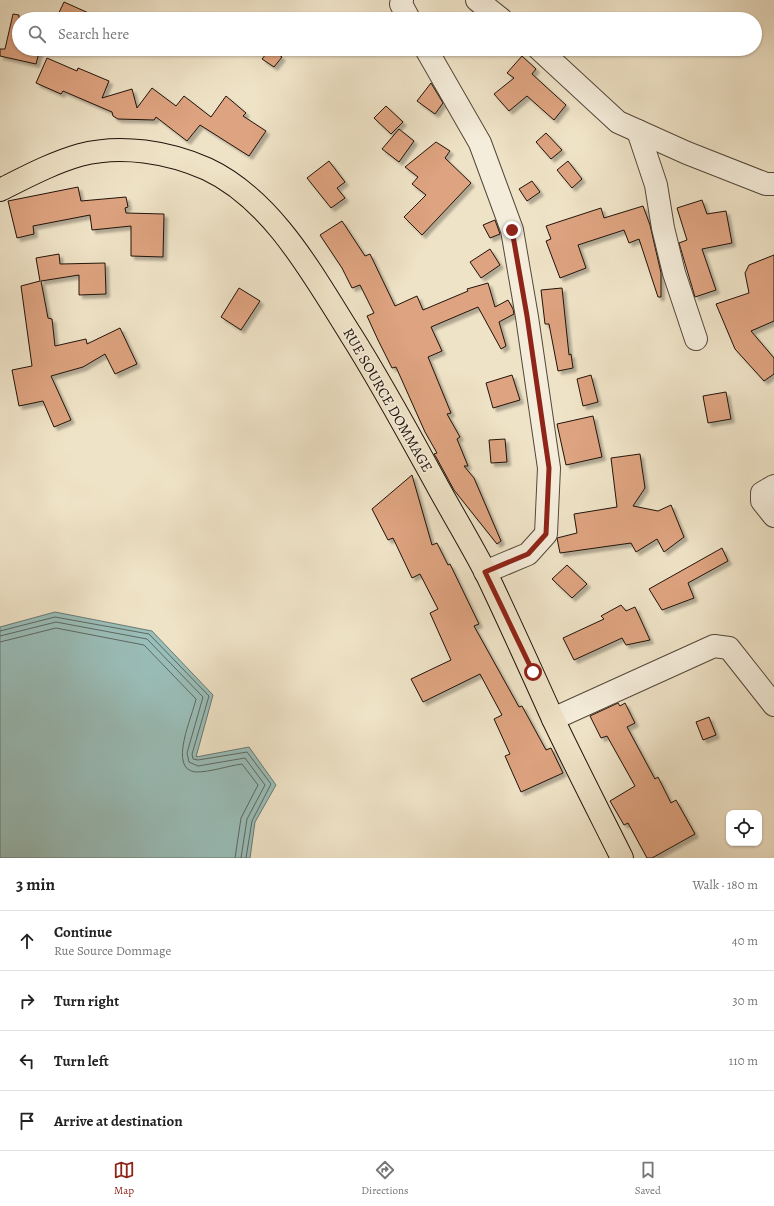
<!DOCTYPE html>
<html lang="en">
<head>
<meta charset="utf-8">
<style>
	:root { --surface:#fff; --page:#f6f6f6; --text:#222; --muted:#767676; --line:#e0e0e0; --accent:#8f2418 }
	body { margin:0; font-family:Alegreya,serif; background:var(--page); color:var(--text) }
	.controls { position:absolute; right:12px; bottom:12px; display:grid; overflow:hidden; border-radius:8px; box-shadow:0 1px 3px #0004 }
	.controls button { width:36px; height:36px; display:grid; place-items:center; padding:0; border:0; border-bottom:1px solid var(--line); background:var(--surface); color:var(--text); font:20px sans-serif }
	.stop { position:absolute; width:12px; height:12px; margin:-9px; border:3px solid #8f2418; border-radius:50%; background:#fff }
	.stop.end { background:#8f2418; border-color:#fff; box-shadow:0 1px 4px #0008 }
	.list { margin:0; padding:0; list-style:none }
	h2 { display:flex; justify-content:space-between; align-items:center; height:52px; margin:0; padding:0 16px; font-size:17px }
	h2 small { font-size:13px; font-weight:400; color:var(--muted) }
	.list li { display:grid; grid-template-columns:26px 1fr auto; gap:12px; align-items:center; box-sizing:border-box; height:60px; padding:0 16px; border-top:1px solid var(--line) }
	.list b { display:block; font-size:15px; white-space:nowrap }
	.list p { margin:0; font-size:13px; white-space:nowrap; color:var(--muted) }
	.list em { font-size:13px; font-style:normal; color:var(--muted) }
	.icon { flex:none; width:22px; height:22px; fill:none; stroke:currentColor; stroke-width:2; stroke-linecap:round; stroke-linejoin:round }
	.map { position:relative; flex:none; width:774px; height:858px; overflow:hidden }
	.search { position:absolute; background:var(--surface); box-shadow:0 1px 3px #0004; left:12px; right:12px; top:12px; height:44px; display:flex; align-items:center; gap:10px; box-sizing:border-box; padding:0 14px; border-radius:22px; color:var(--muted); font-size:15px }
	.sheet { height:292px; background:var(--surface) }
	nav { display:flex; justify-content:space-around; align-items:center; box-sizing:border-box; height:56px; border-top:1px solid var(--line); background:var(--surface); font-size:11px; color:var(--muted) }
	nav a { display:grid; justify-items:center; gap:2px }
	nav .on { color:var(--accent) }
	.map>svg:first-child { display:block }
</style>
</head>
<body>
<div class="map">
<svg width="774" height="858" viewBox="0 0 774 858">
	<defs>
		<filter id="shadow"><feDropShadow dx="3.5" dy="3.5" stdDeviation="1" flood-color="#0004"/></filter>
	</defs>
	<rect width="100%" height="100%" fill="#efe3c7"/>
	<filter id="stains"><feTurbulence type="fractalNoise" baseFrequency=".005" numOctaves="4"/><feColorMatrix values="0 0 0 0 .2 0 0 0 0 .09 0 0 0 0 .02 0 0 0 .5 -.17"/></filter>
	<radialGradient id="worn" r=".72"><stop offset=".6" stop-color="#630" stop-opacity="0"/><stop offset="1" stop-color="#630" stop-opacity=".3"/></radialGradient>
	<polygon fill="#9abeb9" stroke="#697a73" points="55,612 152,631 213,695 196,757 249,747 276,785 255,822 250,858 0,858 0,627"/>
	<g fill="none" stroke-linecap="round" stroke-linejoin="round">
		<g stroke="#5d6862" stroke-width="1">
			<polyline points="0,631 55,617 149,634 209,696 192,754 193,759 198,760 247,752 271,784 252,821 246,858"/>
			<polyline points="0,636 56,622 147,639 203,697 187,753 189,762 198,766 245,758 265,785 247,819 241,858"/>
			<path d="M0 642 56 628 144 645 196 699C193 715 167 770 196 772 211 772 227 766 242 764L258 785 241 818 235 858"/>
		</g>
	</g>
	<g fill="#dea380" stroke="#20130a" filter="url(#shadow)">
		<polygon points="64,2 102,19 56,19"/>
		<polygon points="13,14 19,15 19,49 40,49 36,64 0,56 0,49 5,49"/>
		<polygon points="270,49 282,57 274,67 262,59"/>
		<polygon points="522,56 536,69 532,74 566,105 554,120 527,96 509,111 494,94 514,78 507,73"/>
		<polygon points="47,58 77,71 78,68 109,81 102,98 132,89 137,108 152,88 176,106 184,96 211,117 226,96 246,113 243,116 266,131 249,156 200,125 187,141 156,117 154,120 118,119 113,116 112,112 63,91 61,94 36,83"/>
		<polygon points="431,83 443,103 435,114 417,101"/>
		<polygon points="386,106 403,122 391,134 374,118"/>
		<polygon points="399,129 414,141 399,162 382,149"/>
		<polygon points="546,133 562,150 551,159 536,142"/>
		<polygon points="436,142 450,151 445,158 471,183 422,235 404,217 426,195 412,184 418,177 405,167"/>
		<polygon points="329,161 345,182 337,188 345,198 331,208 307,178"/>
		<polygon points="568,161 582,179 572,188 557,170"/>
		<polygon points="532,181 540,192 527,201 519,189"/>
		<polygon points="78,187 81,201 126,197 128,207 125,208 126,213 164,214 163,257 131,256 131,226 92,230 90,215 33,226 34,234 17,238 8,201"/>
		<polygon points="702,200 707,214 726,211 732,243 702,249 716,290 695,297 679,243 687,240 677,208"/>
		<polygon points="643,206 650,225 661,273 661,297 658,297 639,239 629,243 624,230 578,245 586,268 560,278 546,241 551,239 546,226 601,208 604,218"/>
		<polygon points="495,220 500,234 490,238 483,225"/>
		<polygon points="342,221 365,256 370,254 395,306 417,296 423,310 468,291 467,289 488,283 495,307 508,300 513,309 514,314 499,322 506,346 501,349 478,307 431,327 442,351 428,357 451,413 447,414 460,437 457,439 468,466 464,466 474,478 501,541 497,544 454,490 436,457 434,454 437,453 425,432 396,367 392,368 378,340 367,316 374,313 360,285 352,288 342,268 320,235"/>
		<polygon points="490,249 500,265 481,278 470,262"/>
		<polygon points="59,254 60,264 105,263 106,294 79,295 79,275 41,281 48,318 52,319 55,346 86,339 87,344 120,328 137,364 115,374 105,354 83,367 51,376 71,420 54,427 43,401 19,406 12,370 32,366 21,286 40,281 36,258"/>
		<polygon points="774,255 774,321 751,331 774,358 774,374 764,381 735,349 716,304 749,293 745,273 749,265"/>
		<polygon points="239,288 260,301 241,330 221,317"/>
		<polygon points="562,288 569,355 571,354 573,368 558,371 549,324 545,324 541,290"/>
		<polygon points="512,375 520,400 493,408 486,383"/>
		<polygon points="591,375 598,402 583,406 577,379"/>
		<polygon points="726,392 731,419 708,423 703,396"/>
		<polygon points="593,416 602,457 566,465 557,424"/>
		<polygon points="505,439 507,462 491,463 489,440"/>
		<polygon points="640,454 645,488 633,506 658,511 671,505 684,537 664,552 657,539 636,552 631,543 560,553 557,538 577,533 574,514 617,507 611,458"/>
		<polygon points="412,475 432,545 437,543 448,565 450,564 479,624 474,626 519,707 522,706 546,750 551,748 563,773 521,792 505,756 510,754 494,719 502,715 480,674 423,702 411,679 451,660 430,613 438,609 420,574 412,578 393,538 388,540 372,509"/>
		<polygon points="722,548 728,561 688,583 694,598 662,610 649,589"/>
		<polygon points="567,565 587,584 572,598 552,579"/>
		<polygon points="621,605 626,611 635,607 650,640 626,645 622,638 574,660 563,638 604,619 601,616"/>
		<polygon points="618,703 620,706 625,703 635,723 627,727 655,779 658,777 671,803 676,800 695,834 652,858 647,858 628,823 624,825 610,801 635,786 607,736 601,738 590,716"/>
		<polygon points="709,717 716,735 703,740 696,722"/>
	</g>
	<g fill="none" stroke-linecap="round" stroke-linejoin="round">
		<defs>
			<g id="minor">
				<polyline points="402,0 401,4 409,19"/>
				<polyline points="477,0 501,19"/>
				<polyline points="426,49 480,143 512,230 527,317 549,468 546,534 528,554 485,572"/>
				<polyline points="539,49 618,122 687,153 766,184 774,184"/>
				<polyline points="638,131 656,185 663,228 674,273 696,339"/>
				<polyline points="774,486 762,493 762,501 774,516"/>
				<polyline points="553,719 714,646 729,648 774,705"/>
			</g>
			<path id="major" d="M0 190C26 177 52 163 80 155 121 144 169 152 207 169 273 200 313 275 351 335 382 384 410 436 438 487 454 516 471 544 486 573 509 621 531 670 553 719 575 765 599 812 622 858"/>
		</defs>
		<use href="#minor" stroke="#544739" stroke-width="24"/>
		<use href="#major" stroke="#20130a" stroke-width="24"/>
		<use href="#minor" stroke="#f5eddb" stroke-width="22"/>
		<use href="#major" stroke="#efe3c7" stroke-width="22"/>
	</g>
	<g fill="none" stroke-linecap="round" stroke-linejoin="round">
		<polyline stroke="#8f2418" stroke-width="5" points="512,230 527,316 549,468 546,534 528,554 485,572 533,672"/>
	</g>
	<g text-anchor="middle" stroke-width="3" stroke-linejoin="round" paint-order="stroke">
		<g font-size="15" fill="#20130a" stroke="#f5eddb">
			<text transform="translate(388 400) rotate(60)" y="5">RUE SOURCE DOMMAGE</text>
		</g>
	</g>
	<rect width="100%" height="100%" filter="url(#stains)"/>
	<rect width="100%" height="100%" fill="url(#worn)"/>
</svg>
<div class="controls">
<button><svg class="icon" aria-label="locate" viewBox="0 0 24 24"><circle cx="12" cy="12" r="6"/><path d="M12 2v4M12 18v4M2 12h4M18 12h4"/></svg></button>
</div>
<div class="stop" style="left:533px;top:672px"></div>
<div class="stop end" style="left:512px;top:230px"></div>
<div class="search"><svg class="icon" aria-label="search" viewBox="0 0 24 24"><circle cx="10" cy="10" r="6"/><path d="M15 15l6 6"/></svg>Search here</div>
</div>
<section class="sheet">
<h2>3 min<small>Walk · 180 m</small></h2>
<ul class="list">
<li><svg class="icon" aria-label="ahead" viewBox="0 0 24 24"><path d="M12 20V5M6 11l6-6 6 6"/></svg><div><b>Continue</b><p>Rue Source Dommage</p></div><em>40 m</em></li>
<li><svg class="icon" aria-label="right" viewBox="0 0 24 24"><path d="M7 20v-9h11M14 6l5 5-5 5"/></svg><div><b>Turn right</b></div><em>30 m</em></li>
<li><svg class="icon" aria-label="left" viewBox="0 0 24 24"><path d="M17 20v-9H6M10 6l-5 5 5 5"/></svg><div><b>Turn left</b></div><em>110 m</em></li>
<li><svg class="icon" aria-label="arrive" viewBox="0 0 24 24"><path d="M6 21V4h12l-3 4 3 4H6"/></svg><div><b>Arrive at destination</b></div></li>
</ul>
</section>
<nav>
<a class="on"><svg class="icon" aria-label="map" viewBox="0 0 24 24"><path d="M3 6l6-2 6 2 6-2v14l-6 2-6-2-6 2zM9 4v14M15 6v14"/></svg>Map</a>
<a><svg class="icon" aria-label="directions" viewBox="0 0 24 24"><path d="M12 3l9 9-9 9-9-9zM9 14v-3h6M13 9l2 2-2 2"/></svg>Directions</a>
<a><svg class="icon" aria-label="saved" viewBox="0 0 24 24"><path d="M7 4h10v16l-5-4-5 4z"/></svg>Saved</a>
</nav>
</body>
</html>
